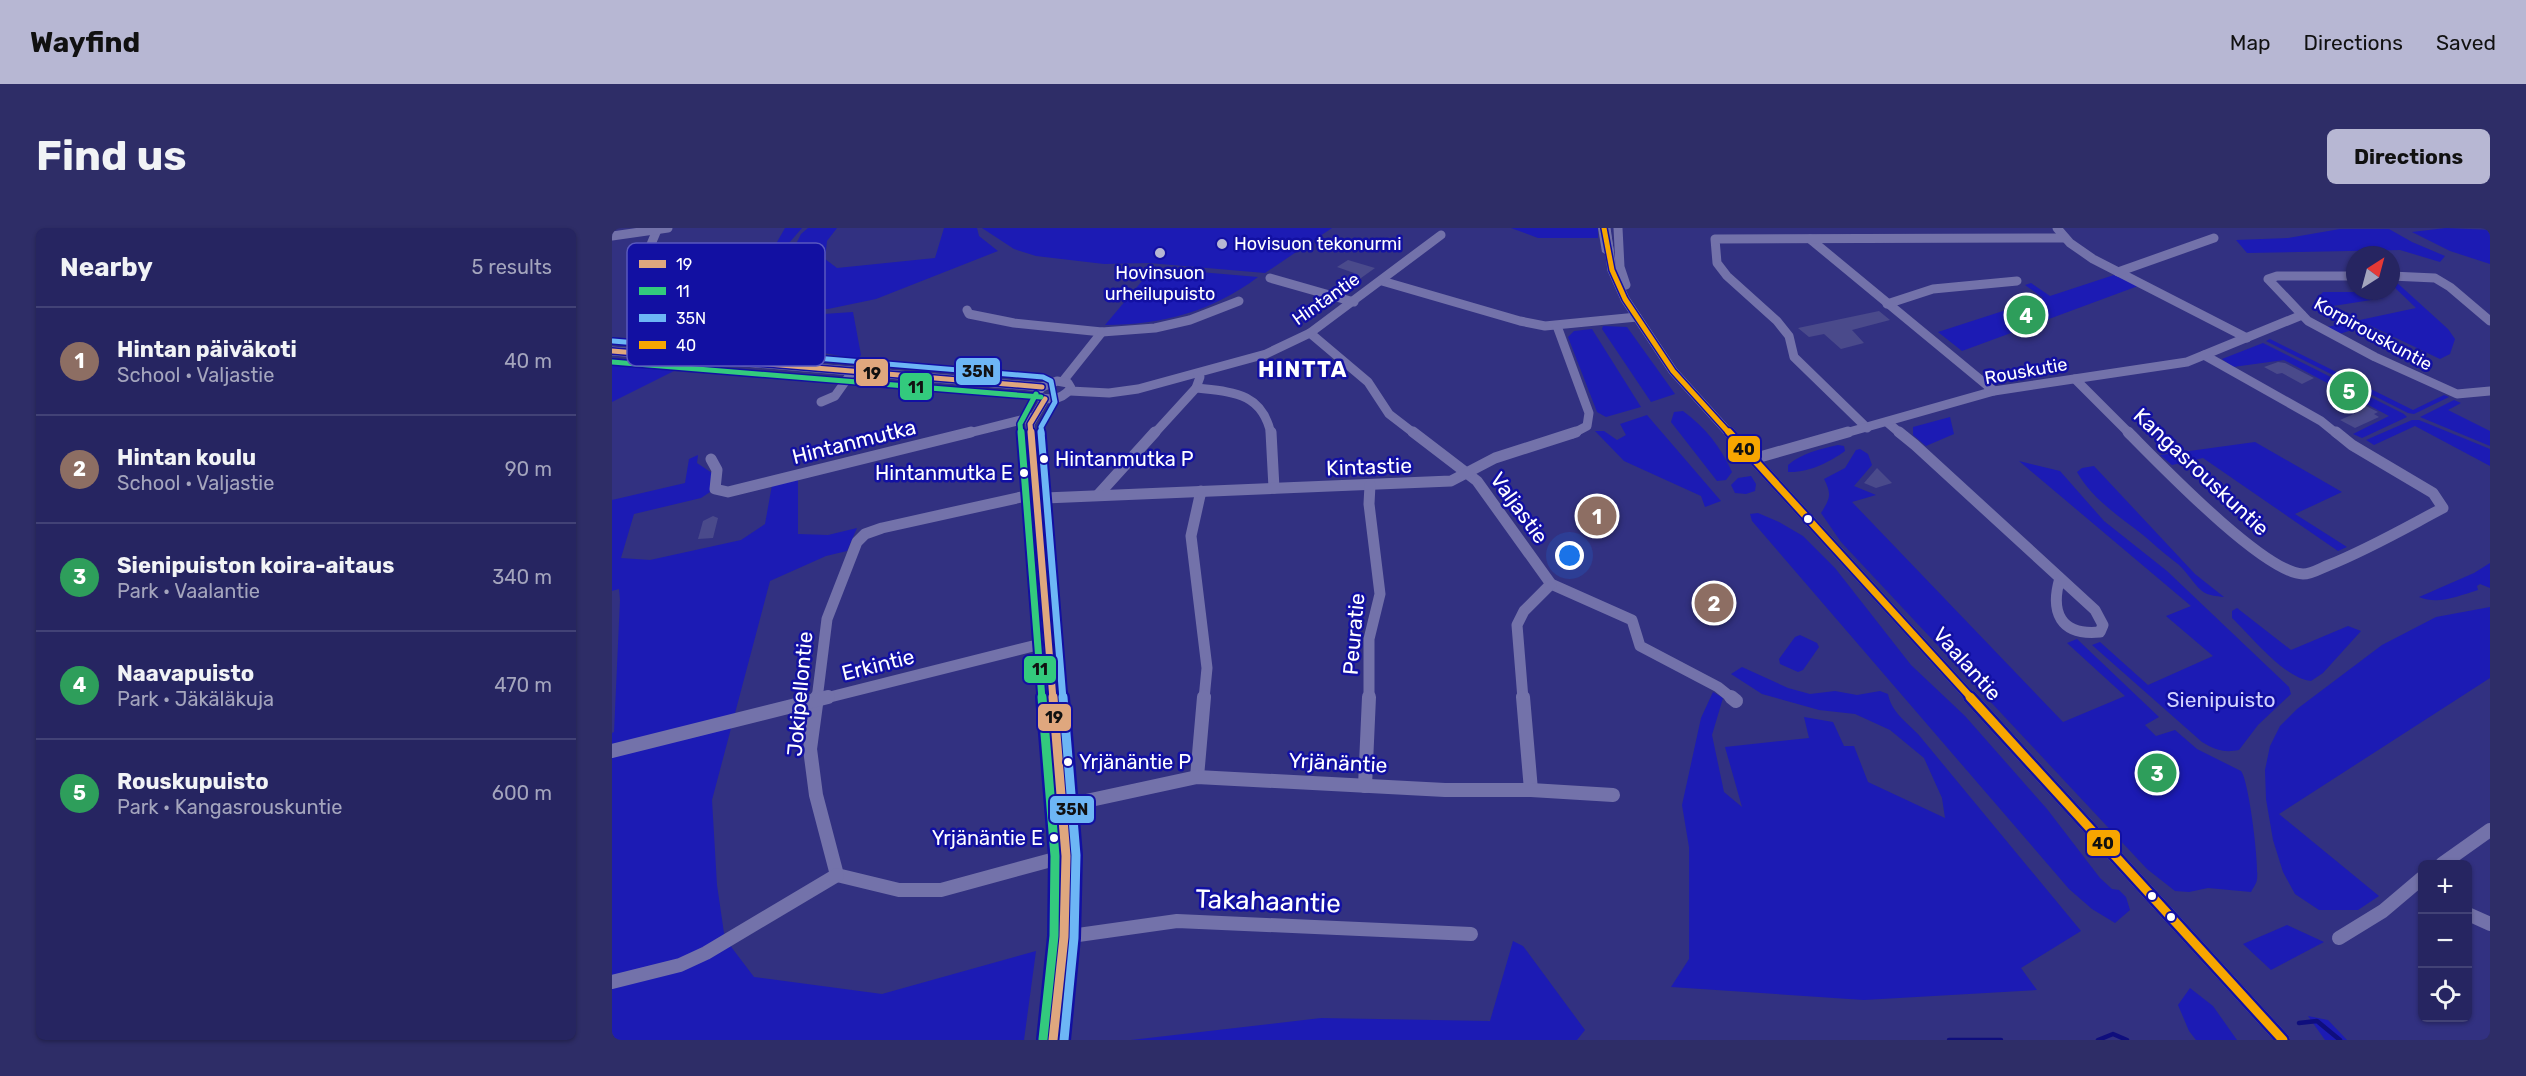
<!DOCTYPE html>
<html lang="en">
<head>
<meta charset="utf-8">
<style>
	:root { --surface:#262561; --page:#2e2d67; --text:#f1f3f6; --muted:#a4a5bd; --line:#424276; --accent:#b7b7d3 }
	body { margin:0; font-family:Rubik,sans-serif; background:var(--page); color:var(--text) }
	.controls { position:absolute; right:18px; bottom:18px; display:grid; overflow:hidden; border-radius:9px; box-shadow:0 2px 4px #0004 }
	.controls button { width:54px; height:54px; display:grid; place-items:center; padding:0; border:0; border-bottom:2px solid var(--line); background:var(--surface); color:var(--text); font:30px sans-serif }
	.compass { position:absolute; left:1734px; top:18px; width:54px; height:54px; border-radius:50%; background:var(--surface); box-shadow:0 2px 4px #0004; rotate:36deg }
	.you { position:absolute; left:958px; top:328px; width:21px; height:21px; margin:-15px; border:4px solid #fff; border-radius:50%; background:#1a73e8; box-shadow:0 0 0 9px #1a73e833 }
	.badge { display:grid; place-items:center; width:39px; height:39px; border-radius:50%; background:var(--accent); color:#fff; font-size:20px; font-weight:700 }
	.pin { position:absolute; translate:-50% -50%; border:3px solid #fff; box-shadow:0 2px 6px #0006 }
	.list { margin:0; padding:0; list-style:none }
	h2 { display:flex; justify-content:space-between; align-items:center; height:78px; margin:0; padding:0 24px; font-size:26px }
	h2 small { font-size:20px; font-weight:400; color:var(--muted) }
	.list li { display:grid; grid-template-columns:39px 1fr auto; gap:18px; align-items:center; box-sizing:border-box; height:108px; padding:0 24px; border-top:2px solid var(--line) }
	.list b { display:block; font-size:22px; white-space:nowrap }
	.list p { margin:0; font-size:20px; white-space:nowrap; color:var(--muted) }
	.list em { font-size:20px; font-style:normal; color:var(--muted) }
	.icon { flex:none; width:33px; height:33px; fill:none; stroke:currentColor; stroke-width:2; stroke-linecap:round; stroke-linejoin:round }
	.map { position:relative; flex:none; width:1878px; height:812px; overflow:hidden; border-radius:9px }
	header { display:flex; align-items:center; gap:36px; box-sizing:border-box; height:84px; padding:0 30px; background:var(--accent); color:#111 }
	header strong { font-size:28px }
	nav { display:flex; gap:33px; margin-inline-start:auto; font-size:21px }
	.intro { display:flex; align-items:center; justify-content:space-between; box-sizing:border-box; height:144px; padding:0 36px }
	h1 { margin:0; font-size:42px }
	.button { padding:15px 27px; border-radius:9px; background:var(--accent); color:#111; font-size:21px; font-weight:700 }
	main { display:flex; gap:36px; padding:0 36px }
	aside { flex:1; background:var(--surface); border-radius:9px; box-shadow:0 2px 4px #0004 }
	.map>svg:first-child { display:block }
</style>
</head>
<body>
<header>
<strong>Wayfind</strong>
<nav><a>Map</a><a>Directions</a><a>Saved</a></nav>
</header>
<div class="intro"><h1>Find us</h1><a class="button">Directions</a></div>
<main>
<aside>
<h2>Nearby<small>5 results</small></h2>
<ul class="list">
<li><span class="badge" style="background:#8d6e63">1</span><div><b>Hintan päiväkoti</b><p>School · Valjastie</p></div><em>40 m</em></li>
<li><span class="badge" style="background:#8d6e63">2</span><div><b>Hintan koulu</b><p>School · Valjastie</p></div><em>90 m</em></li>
<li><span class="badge" style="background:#2e9e5b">3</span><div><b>Sienipuiston koira-aitaus</b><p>Park · Vaalantie</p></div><em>340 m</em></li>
<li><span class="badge" style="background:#2e9e5b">4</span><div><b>Naavapuisto</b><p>Park · Jäkäläkuja</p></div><em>470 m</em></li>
<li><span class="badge" style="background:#2e9e5b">5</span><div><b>Rouskupuisto</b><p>Park · Kangasrouskuntie</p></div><em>600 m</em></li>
</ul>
</aside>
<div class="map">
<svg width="1878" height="812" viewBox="0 0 1878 812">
	<rect width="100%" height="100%" fill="#323181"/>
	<g fill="#1c1bb4">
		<polygon points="173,0 190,0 165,29 156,30"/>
		<polygon points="196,0 225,0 215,13 213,31 225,40 323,30 332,0 365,0 367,8 386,23 264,71 216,81 203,80 147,101 127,112 101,112 144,60 164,56 189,6"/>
		<polygon points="370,0 720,0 653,45 537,35 492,36 424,28 402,21"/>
		<polygon points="899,0 986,0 986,10 926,10"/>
		<polygon points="1834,0 1878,2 1878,36 1838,23 1800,4"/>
		<polygon points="1728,1 1777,1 1800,14 1833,28 1828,34 1788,22 1635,25 1624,12 1676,10"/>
		<path d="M541 40 646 49C601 83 550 97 493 97Z"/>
		<polygon points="1502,47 1526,58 1350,123 1326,104 1431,70 1413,57 1419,55 1438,68"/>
		<polygon points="1779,51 1782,52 1836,101 1843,111 1838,126 1828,131 1757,97 1727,106 1715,99 1804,80 1779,56"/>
		<polygon points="1711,64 1758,64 1764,70 1772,70 1721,78 1708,67"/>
		<polygon points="241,84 249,127 246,131 194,122 130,118 197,87"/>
		<polygon points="991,98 1015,99 1063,166 1039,174 990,101"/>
		<polygon points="980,101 1029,179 994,189 985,184 956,109 962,103"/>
		<polygon points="1658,111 1801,182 1832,167 1837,169 1802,186 1796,185 1654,113"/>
		<polygon points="1651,115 1792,186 1795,189 1750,210 1741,206 1777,188 1672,132 1621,139 1610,131"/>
		<polygon points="0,130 74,137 0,174"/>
		<polygon points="1842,172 1849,175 1836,182 1878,203 1878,218 1808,189"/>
		<path d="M1071 183C1093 199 1108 218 1120 244L1114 252 1105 253 1059 194 1062 184Z"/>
		<polygon points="1035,187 1109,273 1093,279 1089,268 1012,233 983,203 992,203 1005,212 1014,207 1008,196"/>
		<polygon points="1338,189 1342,206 1314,218 1301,207 1301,199"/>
		<polygon points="1800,192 1807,192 1878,221 1878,238 1803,198 1762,217 1754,212"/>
		<polygon points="1643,214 1730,264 1683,286 1735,319 1726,323 1591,230 1560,237 1548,227"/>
		<path d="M1226 217 1232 218 1233 223C1218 234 1196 245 1176 244V237C1190 225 1208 221 1226 217Z"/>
		<path d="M1248 221 1256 226 1260 237 1242 258 1264 267 1240 274 1451 494 1513 468 1455 415 1465 411 1547 489 1533 497 1544 508 1563 502 1585 521 1629 543C1637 553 1647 635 1645 651 1645 655 1641 660 1639 664L1596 660 1577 664 1563 663 1535 641 1229 314 1209 285C1218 271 1220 266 1212 251L1233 240 1244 222Z"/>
		<polygon points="86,227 85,235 100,245 98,264 89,270 22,286 9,330 38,332 129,312 153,296 160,257 186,250 186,306 216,307 245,300 235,323 214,328 158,353 100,572 105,657 112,705 120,720 142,749 270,766 424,723 412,812 0,812 0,505 2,504 8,372 7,361 0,363 0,272 73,255 77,231"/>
		<path d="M1407 233 1448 243 1492 293 1555 343 1677 459 1679 466 1646 497 1627 522C1612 525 1603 522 1590 514L1480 417 1488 414 1536 457 1601 428 1554 388 1579 378Z"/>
		<path d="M1482 238 1583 346 1612 369C1604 368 1597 368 1590 363 1580 355 1574 341 1562 333 1551 325 1542 316 1531 307 1507 288 1480 271 1465 244L1470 240Z"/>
		<polygon points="1139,248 1144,256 1143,263 1134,266 1123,265 1119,257 1126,250"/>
		<polygon points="1146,285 1167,294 1191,308 1223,340 1299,437 1353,488 1435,581 1488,650 1500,661 1507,662 1514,669 1518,682 1503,695 1480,681 1457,661 1140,293 1138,286"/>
		<path d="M1878 335V360L1868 356 1865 358 1866 362C1846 368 1827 377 1807 369L1862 345Z"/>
		<polygon points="1878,379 1878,450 1667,586 1767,668 1746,682 1707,682 1683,666 1671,644 1661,612 1654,571 1653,542 1658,518 1668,498 1685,481 1770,417 1824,389"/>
		<path d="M1625 380 1679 422 1736 398 1749 403 1711 445 1699 453C1673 451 1639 408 1620 390V383Z"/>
		<polygon points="1188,407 1205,415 1207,419 1191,442 1186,444 1168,436 1167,431 1183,409"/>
		<path d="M1130 439 1176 460 1198 466 1223 463 1245 467 1268 463 1276 466C1279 483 1294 494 1306 506L1469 703 1409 740 1425 762 1252 772 1059 759 1077 731V619L1070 577 1089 490 1101 464 1111 470 1100 507 1112 564 1130 579 1113 519 1197 510 1192 489 1221 494 1232 518H1242L1256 554 1333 590 1330 570 1312 530 1278 502 1243 486 1207 482 1150 466 1119 446Z"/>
		<polygon points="1675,697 1712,714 1659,742 1631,716"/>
		<polygon points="901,713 911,718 973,802 965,812 519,812 709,790 878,793"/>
		<polygon points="1578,760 1601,778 1625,812 1584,812 1577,803 1566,777"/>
		<polygon points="1696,788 1716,792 1735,812 1713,812"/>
	</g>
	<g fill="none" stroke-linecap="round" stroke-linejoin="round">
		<g stroke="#0f0e7d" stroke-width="4.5">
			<polyline points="1687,795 1705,793 1728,812"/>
			<polyline points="1337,812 1389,812"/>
			<polyline points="1486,812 1501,806 1515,812"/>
		</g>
	</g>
	<g fill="#4a4a8b">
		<polygon points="736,32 763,40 742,55 731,52 742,45 725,39"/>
		<polygon points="1267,83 1278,92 1240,102 1252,115 1229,121 1212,106 1197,109 1186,100"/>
		<polygon points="1666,134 1673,135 1702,150 1690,156 1670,145 1665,146 1652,139"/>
		<polygon points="1734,168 1766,184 1762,186 1767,189 1743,200 1728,192 1744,185 1722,173"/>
		<polygon points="1265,240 1280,255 1264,260 1252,255"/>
		<polygon points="101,288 106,290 101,310 86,311 91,293"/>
	</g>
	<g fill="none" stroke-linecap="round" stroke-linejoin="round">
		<g stroke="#7372aa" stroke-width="9">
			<polyline points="994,0 1000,42 1013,71 1061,143 1118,206"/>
			<polyline points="1006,0 1008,39 1014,57"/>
			<polyline points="1445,0 1458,15 1481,31 1635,110"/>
			<path d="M45 2 37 21 38 29C64 51 95 55 128 58"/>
			<polyline points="0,8 56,0"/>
			<polyline points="1198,11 1382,163"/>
			<polyline points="1506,44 1602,10"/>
			<polyline points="1743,48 1665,48 1656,51 1696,93 1763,129 1845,166 1878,163"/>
			<polyline points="1779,48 1823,50 1838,59 1878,93"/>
			<polyline points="658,50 742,74"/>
			<polyline points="770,53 908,93 933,98 1025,89"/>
			<polyline points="1275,76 1321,61 1405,53"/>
			<polyline points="355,82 357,86 402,95 490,104 451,153"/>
			<polyline points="945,98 977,185 975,198 960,206"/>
			<polyline points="490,104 543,100 578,92 627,73"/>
			<polyline points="698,105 756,154 777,186 803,206"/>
			<polyline points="0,123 430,159"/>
			<polyline points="1592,127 1709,193 1725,206"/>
			<polyline points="1463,151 1518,206"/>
			<path d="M445 153 456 155 459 160C451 171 440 173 427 169L425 165 430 159Z"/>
			<path d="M584 160C620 164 650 164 659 206"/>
			<polyline points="458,163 497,165 526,161 654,126 698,105 829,7"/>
			<polyline points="209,174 223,168 240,144"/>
			<polyline points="1275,194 1289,206"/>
			<polyline points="1255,200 1182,129 1177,108 1165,93 1115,48 1105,35 1103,11 1453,10"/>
			<polyline points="353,206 421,189"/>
			<polyline points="419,206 418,196 433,171"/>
			<polyline points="542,206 584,160 588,149 586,146"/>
			<polyline points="1230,206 1382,163 1575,134 1690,87"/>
		</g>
		<g stroke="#7372aa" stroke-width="11">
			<polyline points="419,204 441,471"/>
			<polyline points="659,204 662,260"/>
			<polyline points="801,204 865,253 939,356 1020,392 1028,418 1106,459 1121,471"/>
			<polyline points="1117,204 1360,471"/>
			<path d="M1287 204 1303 217 1483 382 1491 397 1488 404C1448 408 1438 384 1448 350"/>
			<path d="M1516 204C1547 235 1652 345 1691 346 1700 346 1709 340 1717 337 1757 321 1793 300 1831 280L1821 265 1740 217 1724 204"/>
			<polyline points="99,231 105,242 103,261 116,264 359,204"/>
			<polyline points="1141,231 1236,204"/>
			<polyline points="589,263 579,308 595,440 592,471"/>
			<polyline points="486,267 543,204"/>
			<polyline points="205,471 215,391 245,314 253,306 270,300 414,268 433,270 839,253 883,230 964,204"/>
			<polyline points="210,471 437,414"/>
			<polyline points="757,471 757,411 768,366 757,276 758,257"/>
			<polyline points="911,471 905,397 912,383 939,356"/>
		</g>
		<g stroke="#7372aa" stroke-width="14">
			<polyline points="205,469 198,521 204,567 225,647 287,662 329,662 454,628"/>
			<polyline points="441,469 454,628 452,709 441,812"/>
			<polyline points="911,469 919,562"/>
			<polyline points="1119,469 1124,473"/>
			<polyline points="1358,469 1671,812"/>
			<polyline points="0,523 216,469"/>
			<polyline points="585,549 592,469"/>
			<polyline points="753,558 757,469"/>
			<polyline points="451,578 585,549 833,562 919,562 1001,567"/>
			<polyline points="1830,636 1878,602"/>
			<polyline points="1856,686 1878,696"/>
			<polyline points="452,709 565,693 859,706"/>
			<polyline points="1727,710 1771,683 1810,650"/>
			<polyline points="0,754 68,737 94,725 225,647"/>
		</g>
		<polygon fill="#7272a9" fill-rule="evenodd" points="986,0 998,0 1002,24 1000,27 996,28 990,24"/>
		<defs>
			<g id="bus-1-far2">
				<polyline points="0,123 430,159"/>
				<polyline points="419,206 418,196 433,171"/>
			</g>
			<polyline id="bus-1-far1" points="419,204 441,471"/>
			<polyline id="bus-1" points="441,469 454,628 452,709 441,812"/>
			<g id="bus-2-far2">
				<polyline points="0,134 429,169"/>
				<polyline points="409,206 408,196 424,166"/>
			</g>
			<polyline id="bus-2-far1" points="409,204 430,471"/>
			<polyline id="bus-2" points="430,469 443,628 442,708 431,811"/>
			<polyline id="bus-3-far2" points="1,113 431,149 439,153 443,174 429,199 430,206"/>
			<polyline id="bus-3-far1" points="429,204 451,471"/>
			<polyline id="bus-3" points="451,469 464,627 462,710 452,812"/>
			<polyline id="bus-4-far2" points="992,0 1000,42 1013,71 1061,143 1118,206"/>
			<polyline id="bus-4-far1" points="1117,204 1360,471"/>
			<polyline id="bus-4" points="1358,469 1671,812"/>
		</defs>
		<use href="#bus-1-far2" stroke="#1210a2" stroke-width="8"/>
		<use href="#bus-1-far1" stroke="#1210a2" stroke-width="11"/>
		<use href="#bus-1" stroke="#1210a2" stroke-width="14"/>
		<use href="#bus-2-far2" stroke="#1210a2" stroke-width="8"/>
		<use href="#bus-2-far1" stroke="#1210a2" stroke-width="11"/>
		<use href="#bus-2" stroke="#1210a2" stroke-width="14"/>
		<use href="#bus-3-far2" stroke="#1210a2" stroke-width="8"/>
		<use href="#bus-3-far1" stroke="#1210a2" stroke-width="11"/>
		<use href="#bus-3" stroke="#1210a2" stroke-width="14"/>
		<use href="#bus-4-far2" stroke="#1210a2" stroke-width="8"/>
		<use href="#bus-4-far1" stroke="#1210a2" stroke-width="11"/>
		<use href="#bus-4" stroke="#1210a2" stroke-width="14"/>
		<use href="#bus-1-far2" stroke="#dfa77e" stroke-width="5"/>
		<use href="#bus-1-far1" stroke="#dfa77e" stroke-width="7"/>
		<use href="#bus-1" stroke="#dfa77e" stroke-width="9"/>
		<use href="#bus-2-far2" stroke="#33ca7d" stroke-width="5"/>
		<use href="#bus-2-far1" stroke="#33ca7d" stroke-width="7"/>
		<use href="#bus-2" stroke="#33ca7d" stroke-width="9"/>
		<use href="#bus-3-far2" stroke="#6db6f5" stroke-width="5"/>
		<use href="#bus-3-far1" stroke="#6db6f5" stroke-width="7"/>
		<use href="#bus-3" stroke="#6db6f5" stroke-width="9"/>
		<use href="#bus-4-far2" stroke="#f7a600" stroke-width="5"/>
		<use href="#bus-4-far1" stroke="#f7a600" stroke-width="7"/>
		<use href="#bus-4" stroke="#f7a600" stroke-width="9"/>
	</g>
	<g fill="#b7b7d3" stroke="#1210a2" stroke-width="2">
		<circle cx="610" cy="16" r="6"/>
		<circle cx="548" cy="25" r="6"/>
	</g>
	<g fill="#fff" stroke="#1210a2" stroke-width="2">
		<circle cx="432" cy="231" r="5"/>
		<circle cx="412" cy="245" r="5"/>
		<circle cx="1196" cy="291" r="5"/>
		<circle cx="456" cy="534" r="5"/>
		<circle cx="442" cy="610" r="5"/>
		<circle cx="1540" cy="668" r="5"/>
		<circle cx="1559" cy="689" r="5"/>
	</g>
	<g text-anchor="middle" stroke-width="5" stroke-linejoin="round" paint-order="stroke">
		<g font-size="18" fill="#fff" stroke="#1210a2" text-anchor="start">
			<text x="622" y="22">Hovisuon tekonurmi</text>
			<text x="548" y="51" text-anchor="middle">Hovinsuon<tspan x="548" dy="21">urheilupuisto</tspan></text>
		</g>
		<g font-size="18" fill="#fff" stroke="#1210a2">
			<text transform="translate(714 71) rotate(-35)" y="6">Hintantie</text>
			<text transform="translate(1761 106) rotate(29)" y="6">Korpirouskuntie</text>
			<text transform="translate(1414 143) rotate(-10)" y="6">Rouskutie</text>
		</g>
		<g font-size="20" fill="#fff" stroke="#1210a2" text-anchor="start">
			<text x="443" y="238">Hintanmutka P</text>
			<text x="401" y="252" text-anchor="end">Hintanmutka E</text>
			<text x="467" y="541">Yrjänäntie P</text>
			<text x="431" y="617" text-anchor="end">Yrjänäntie E</text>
		</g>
		<g font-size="21" fill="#fff" stroke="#1210a2">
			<text transform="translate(242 214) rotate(-14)" y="7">Hintanmutka</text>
			<text transform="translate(757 239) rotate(-2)" y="7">Kintastie</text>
			<text transform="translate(1589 244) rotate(43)" y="7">Kangasrouskuntie</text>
			<text transform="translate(907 280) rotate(54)" y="7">Valjastie</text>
			<text transform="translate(742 406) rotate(-85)" y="7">Peuratie</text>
			<text transform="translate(1355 436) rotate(48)" y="7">Vaalantie</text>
			<text transform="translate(266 437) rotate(-14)" y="7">Erkintie</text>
			<text transform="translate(188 466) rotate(-85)" y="7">Jokipellontie</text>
			<text transform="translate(726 535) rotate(3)" y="7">Yrjänäntie</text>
		</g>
		<g font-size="21" fill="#d3d3fe" stroke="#1210a2">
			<text x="1609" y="479">Sienipuisto</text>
		</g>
		<g font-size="22" font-weight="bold" letter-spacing="1.5" fill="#fff" stroke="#1210a2">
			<text x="691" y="149">HINTTA</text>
		</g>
		<g font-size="26" fill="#fff" stroke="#1210a2">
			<text transform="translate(656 673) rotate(2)" y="9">Takahaantie</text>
		</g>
	</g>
	<rect x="15" y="15" width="198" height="123" rx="9" fill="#1210a2" stroke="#5958be" stroke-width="1.5"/>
	<rect x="27" y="32" width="27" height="8" fill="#dfa77e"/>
	<rect x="27" y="59" width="27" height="8" fill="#33ca7d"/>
	<rect x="27" y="86" width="27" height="8" fill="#6db6f5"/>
	<rect x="27" y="113" width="27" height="8" fill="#f7a600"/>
	<g font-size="16" fill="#fff">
		<text x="64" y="42">19</text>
		<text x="64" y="69">11</text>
		<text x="64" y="96">35N</text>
		<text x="64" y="123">40</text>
	</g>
	<g stroke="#1210a2" stroke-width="2">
		<rect x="343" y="129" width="46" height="29" rx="6" fill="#6db6f5"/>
		<rect x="243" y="130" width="34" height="29" rx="6" fill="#dfa77e"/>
		<rect x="287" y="144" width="34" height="29" rx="6" fill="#33ca7d"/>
		<rect x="1115" y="207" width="34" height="28" rx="6" fill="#f7a600"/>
		<rect x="411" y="427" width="34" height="29" rx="6" fill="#33ca7d"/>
		<rect x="425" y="475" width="35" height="29" rx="6" fill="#dfa77e"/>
		<rect x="437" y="567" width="46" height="29" rx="6" fill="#6db6f5"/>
		<rect x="1474" y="601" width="35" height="28" rx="6" fill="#f7a600"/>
	</g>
	<g font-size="16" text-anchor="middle" font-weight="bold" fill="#111">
		<text x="366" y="149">35N</text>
		<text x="260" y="151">19</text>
		<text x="304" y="165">11</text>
		<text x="1132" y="227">40</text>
		<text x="428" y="447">11</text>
		<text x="442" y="495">19</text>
		<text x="460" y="587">35N</text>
		<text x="1491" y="621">40</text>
	</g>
</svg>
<div class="controls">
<button>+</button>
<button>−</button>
<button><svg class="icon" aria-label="locate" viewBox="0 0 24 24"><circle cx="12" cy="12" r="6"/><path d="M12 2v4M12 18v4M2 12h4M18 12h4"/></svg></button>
</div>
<svg class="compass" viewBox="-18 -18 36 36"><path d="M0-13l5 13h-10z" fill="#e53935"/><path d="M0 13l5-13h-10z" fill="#a4a5bd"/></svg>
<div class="you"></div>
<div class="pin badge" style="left:985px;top:288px;background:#8d6e63">1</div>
<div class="pin badge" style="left:1102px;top:375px;background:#8d6e63">2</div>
<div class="pin badge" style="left:1545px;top:545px;background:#2e9e5b">3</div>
<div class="pin badge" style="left:1414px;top:87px;background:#2e9e5b">4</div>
<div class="pin badge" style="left:1737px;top:163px;background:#2e9e5b">5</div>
</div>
</main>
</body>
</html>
